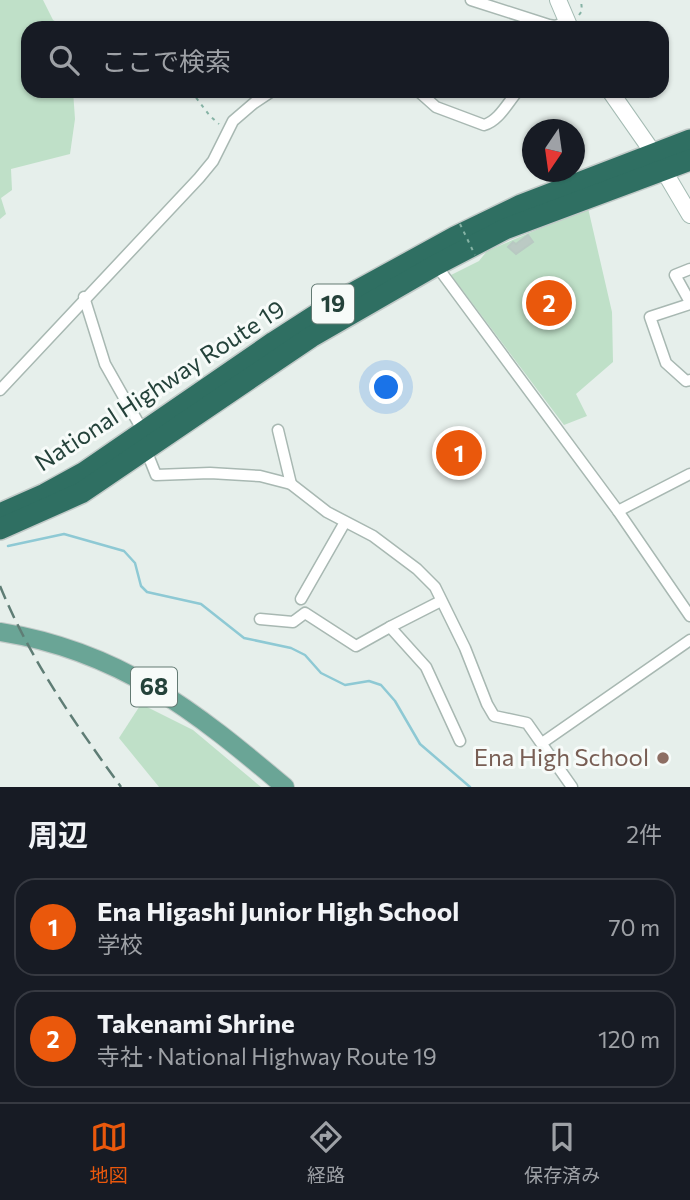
<!DOCTYPE html>
<html lang="ja">
<head>
<meta charset="utf-8">
<style>
	:root { --surface:#171b24; --page:#20242c; --text:#f1f3f6; --muted:#9ea1a6; --line:#363941; --accent:#ea580c }
	body { margin:0; font-family:Commissioner,"Noto Sans JP",sans-serif; background:var(--page); color:var(--text) }
	.compass { position:absolute; left:522px; top:119px; width:63px; height:63px; border-radius:50%; background:var(--surface); box-shadow:0 2px 5px #0004; rotate:193deg }
	.you { position:absolute; left:387px; top:388px; width:24px; height:24px; margin:-18px; border:5px solid #fff; border-radius:50%; background:#1a73e8; box-shadow:0 0 0 10px #1a73e833 }
	.badge { display:grid; place-items:center; width:46px; height:46px; border-radius:50%; background:var(--accent); color:#fff; font-size:23px; font-weight:700 }
	.pin { position:absolute; translate:-50% -50%; border:4px solid #fff; box-shadow:0 2px 7px #0006 }
	.list { margin:0; padding:0; list-style:none }
	h2 { display:flex; justify-content:space-between; align-items:center; height:91px; margin:0; padding:0 28px; font-size:30px }
	h2 small { font-size:23px; font-weight:400; color:var(--muted) }
	.list li { display:grid; grid-template-columns:46px 1fr auto; gap:21px; align-items:center; box-sizing:border-box; height:98px; margin:0 14px 14px; padding:0 14px; border:2px solid var(--line); border-radius:21px }
	.list b { display:block; font-size:26px; white-space:nowrap }
	.list p { margin:0; font-size:23px; white-space:nowrap; color:var(--muted) }
	.list em { font-size:23px; font-style:normal; color:var(--muted) }
	.icon { flex:none; width:38px; height:38px; fill:none; stroke:currentColor; stroke-width:2; stroke-linecap:round; stroke-linejoin:round }
	.map { position:relative; flex:none; width:690px; height:787px; overflow:hidden }
	.search { position:absolute; background:var(--surface); box-shadow:0 2px 5px #0004; left:21px; right:21px; top:21px; height:77px; display:flex; align-items:center; gap:18px; box-sizing:border-box; padding:0 24px; border-radius:21px; color:var(--muted); font-size:26px }
	.sheet { height:315px; background:var(--surface) }
	nav { display:flex; justify-content:space-around; align-items:center; box-sizing:border-box; height:98px; border-top:2px solid var(--line); background:var(--surface); font-size:19px; color:var(--muted) }
	nav a { display:grid; justify-items:center; gap:4px }
	nav .on { color:var(--accent) }
	.map>svg:first-child { display:block }
</style>
</head>
<body>
<div class="map">
<svg width="690" height="787" viewBox="0 0 690 787">
	<rect width="100%" height="100%" fill="#e6efeb"/>
	<g fill="#bfe0c8">
		<polygon points="0,0 43,0 53,20 67,28 28,28 28,91 73,91 75,119 70,154 11,169 12,190 1,198 6,214 0,219"/>
		<polygon points="588,208 612,312 613,362 576,394 587,416 564,425 451,275 479,261 487,251"/>
		<polygon points="141,704 193,730 261,787 159,787 119,738"/>
	</g>
	<g fill="none" stroke-linecap="round" stroke-linejoin="round">
		<polyline stroke="#8ec9d4" stroke-width="2.5" points="8,546 64,534 124,551 135,563 141,586 147,592 201,604 244,638 291,648 305,655 321,673 345,685 369,681 381,685 395,701 420,744 470,787"/>
	</g>
	<g fill="#bbcac4" stroke="#b8c9c2" stroke-width="2">
		<polygon points="528,235 533,242 516,254 508,247 513,242 516,244"/>
		<polygon points="554,288 563,298 549,312 540,303"/>
	</g>
	<g fill="none" stroke-linecap="round" stroke-linejoin="round">
		<defs>
			<g id="street">
				<polyline points="471,0 549,25 555,26 567,22"/>
				<path d="M418 91 436 107 484 125C499 121 508 102 518 91"/>
				<polyline points="436,265 618,511 690,616"/>
				<polyline points="690,269 675,275 690,302"/>
				<polyline points="84,297 105,364 144,433"/>
				<polyline points="690,304 650,317 666,363 686,381 690,380"/>
				<polyline points="0,390 199,178 213,161 233,121 254,103 272,91"/>
				<polyline points="278,430 291,484"/>
				<polyline points="146,450 156,475 210,473 260,476 291,484 327,512 373,536 417,569 435,587 465,648 487,704 494,716 527,723 572,787"/>
				<polyline points="618,511 690,474"/>
				<polyline points="301,599 345,522"/>
				<polyline points="260,619 293,622 305,613 356,646 390,627 426,667 460,741"/>
				<polyline points="390,627 441,601"/>
				<polyline points="542,743 690,640"/>
			</g>
			<g id="secondary">
				<polyline points="558,0 570,28"/>
				<polyline points="610,91 654,154 690,215"/>
			</g>
			<path id="primary" d="M0 632C120 651 195 711 285 787"/>
			<g id="highway">
				<polyline points="0,514 45,494 85,472 274,342 333,304 455,237 521,205 690,140"/>
				<polyline points="0,529 81,493 311,337 436,265 505,229 690,160"/>
			</g>
		</defs>
		<use href="#street" stroke="#a8b8b2" stroke-width="13"/>
		<use href="#secondary" stroke="#a4bbb3" stroke-width="18"/>
		<use href="#primary" stroke="#c2cac8" stroke-width="20"/>
		<use href="#highway" stroke="#c2cac8" stroke-width="24"/>
		<g stroke="#86b3a5" stroke-width="2" stroke-dasharray="3.5 5" stroke-linecap="butt">
			<polyline points="579,15 582,11 581,0"/>
			<polyline points="106,23 122,28"/>
			<polyline points="191,91 210,116 219,124"/>
		</g>
		<use href="#street" stroke="#fff" stroke-width="10"/>
		<use href="#secondary" stroke="#fff" stroke-width="16"/>
		<use href="#primary" stroke="#6aa596" stroke-width="18"/>
		<use href="#highway" stroke="#2f6f62" stroke-width="21"/>
		<path stroke="#5f7d75" stroke-width="2.5" stroke-dasharray="14 7" stroke-linecap="butt" d="M0 586C31 661 74 722 121 787"/>
		<polyline stroke="#86b3a5" stroke-width="2" stroke-dasharray="3.5 5" stroke-linecap="butt" points="460,224 475,255"/>
	</g>
	<circle fill="#8d6e63" stroke="#f7fbf9" stroke-width="2.5" cx="663" cy="758" r="7"/>
	<g text-anchor="middle" stroke-width="6" stroke-linejoin="round" paint-order="stroke">
		<g fill="#f7fbf9" stroke="#637a73" stroke-width="2">
			<rect x="312" y="284.5" width="42" height="39" rx="5"/>
			<rect x="131" y="667.5" width="46" height="39" rx="5"/>
		</g>
		<g font-size="23" font-weight="bold" fill="#24423a">
			<text x="333" y="312">19</text>
			<text x="154" y="695">68</text>
		</g>
		<g font-size="24" fill="#24423a" stroke="#f7fbf9">
			<text transform="translate(160 386) rotate(-33)" y="8">National Highway Route 19</text>
		</g>
		<g font-size="24" fill="#785e54" stroke="#f7fbf9" text-anchor="end">
			<text x="649" y="766">Ena High School</text>
		</g>
	</g>
</svg>
<svg class="compass" viewBox="-18 -18 36 36"><path d="M0-13l5 13h-10z" fill="#e53935"/><path d="M0 13l5-13h-10z" fill="#9ea1a6"/></svg>
<div class="you"></div>
<div class="pin badge" style="left:459px;top:453px">1</div>
<div class="pin badge" style="left:549px;top:303px">2</div>
<div class="search"><svg class="icon" aria-label="search" viewBox="0 0 24 24"><circle cx="10" cy="10" r="6"/><path d="M15 15l6 6"/></svg>ここで検索</div>
</div>
<section class="sheet">
<h2>周辺<small>2件</small></h2>
<ul class="list">
<li><span class="badge">1</span><div><b>Ena Higashi Junior High School</b><p>学校</p></div><em>70 m</em></li>
<li><span class="badge">2</span><div><b>Takenami Shrine</b><p>寺社 · National Highway Route 19</p></div><em>120 m</em></li>
</ul>
</section>
<nav>
<a class="on"><svg class="icon" aria-label="map" viewBox="0 0 24 24"><path d="M3 6l6-2 6 2 6-2v14l-6 2-6-2-6 2zM9 4v14M15 6v14"/></svg>地図</a>
<a><svg class="icon" aria-label="directions" viewBox="0 0 24 24"><path d="M12 3l9 9-9 9-9-9zM9 14v-3h6M13 9l2 2-2 2"/></svg>経路</a>
<a><svg class="icon" aria-label="saved" viewBox="0 0 24 24"><path d="M7 4h10v16l-5-4-5 4z"/></svg>保存済み</a>
</nav>
</body>
</html>
